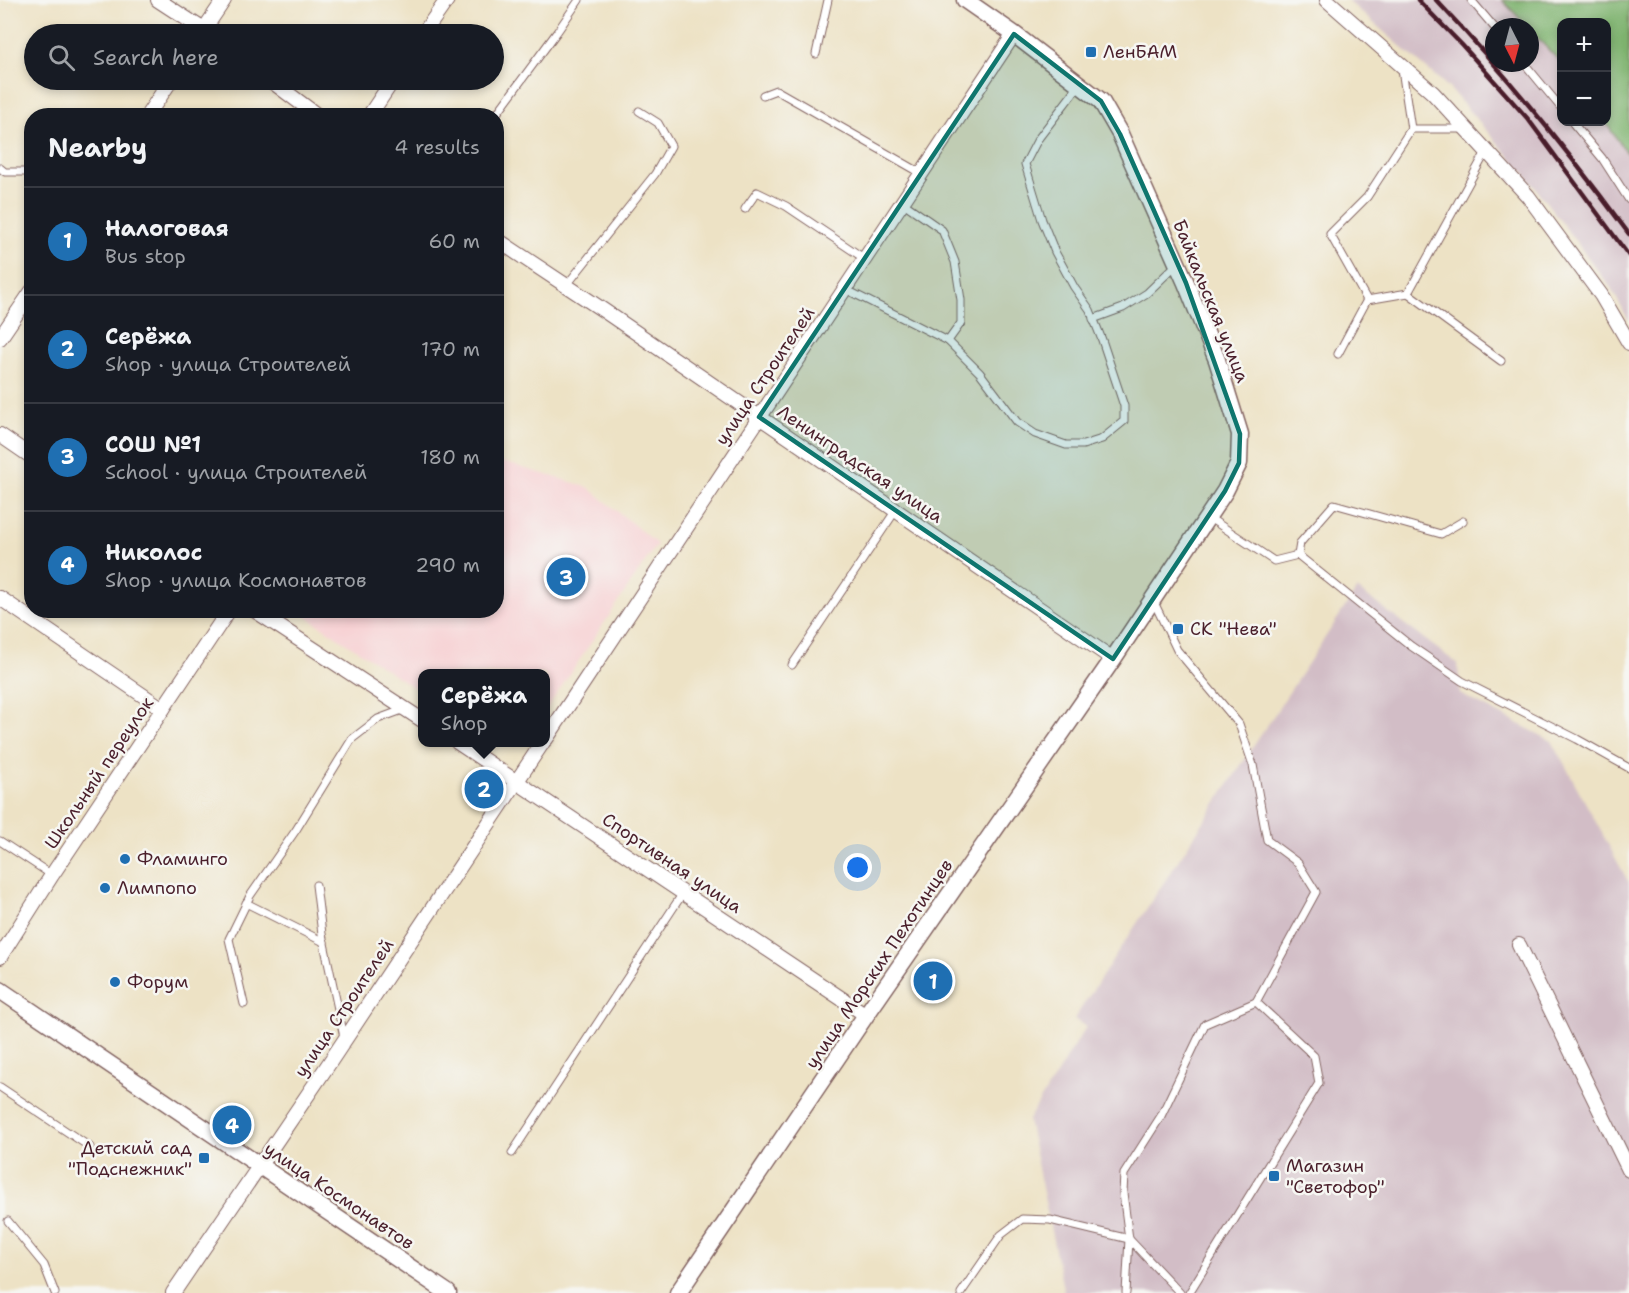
<!DOCTYPE html>
<html lang="en">
<head>
<meta charset="utf-8">
<style>
	:root { --surface:#171b24; --page:#242831; --text:#f1f3f6; --muted:#9ea1a6; --line:#363941; --accent:#1f6fb2 }
	body { margin:0; font-family:"Shantell Sans",sans-serif; background:var(--page); color:var(--text) }
	.controls { position:absolute; right:18px; top:18px; display:grid; overflow:hidden; border-radius:12px; box-shadow:0 3px 9px #0003 }
	.controls button { width:54px; height:54px; display:grid; place-items:center; padding:0; border:0; border-bottom:2px solid var(--line); background:var(--surface); color:var(--text); font:30px sans-serif }
	.compass { position:absolute; left:1485px; top:18px; width:54px; height:54px; border-radius:50%; background:var(--surface); box-shadow:0 3px 9px #0003; rotate:174deg }
	.you { position:absolute; left:858px; top:868px; width:21px; height:21px; margin:-15px; border:4px solid #fff; border-radius:50%; background:#1a73e8; box-shadow:0 0 0 9px #1a73e833 }
	.badge { display:grid; place-items:center; width:39px; height:39px; border-radius:50%; background:var(--accent); color:#fff; font-size:20px; font-weight:700 }
	.pin { position:absolute; translate:-50% -50%; border:3px solid #fff; box-shadow:0 2px 6px #0006 }
	.popup { position:absolute; left:418px; top:669px; width:132px; height:78px; box-sizing:border-box; display:grid; place-content:center; border-radius:12px; background:var(--surface); filter:drop-shadow(0 2px 4px #0005); font-size:20px; white-space:nowrap; color:var(--muted) }
	.popup b { font-size:22px; color:var(--text) }
	.popup::after { content:''; position:absolute; left:50%; top:100%; margin-left:-12px; border:12px solid transparent; border-top-color:var(--surface) }
	.list { margin:0; padding:0; list-style:none }
	h2 { display:flex; justify-content:space-between; align-items:center; height:78px; margin:0; padding:0 24px; font-size:26px }
	h2 small { font-size:20px; font-weight:400; color:var(--muted) }
	.list li { display:grid; grid-template-columns:39px 1fr auto; gap:18px; align-items:center; box-sizing:border-box; height:108px; padding:0 24px; border-top:2px solid var(--line) }
	.list b { display:block; font-size:22px; white-space:nowrap }
	.list p { margin:0; font-size:20px; white-space:nowrap; color:var(--muted) }
	.list em { font-size:20px; font-style:normal; color:var(--muted) }
	.icon { flex:none; width:33px; height:33px; fill:none; stroke:currentColor; stroke-width:2; stroke-linecap:round; stroke-linejoin:round }
	.map { position:relative; flex:none; width:1629px; height:1293px; overflow:hidden }
	.search { position:absolute; background:var(--surface); box-shadow:0 3px 9px #0003; left:24px; top:24px; width:480px; height:66px; display:flex; align-items:center; gap:15px; box-sizing:border-box; padding:0 21px; border-radius:33px; color:var(--muted); font-size:22px }
	.panel { position:absolute; background:var(--surface); box-shadow:0 3px 9px #0003; left:24px; top:108px; width:480px; height:510px; border-radius:24px }
	.map>svg:first-child { display:block }
</style>
</head>
<body>
<div class="map">
<svg width="1629" height="1293" viewBox="0 0 1629 1293">
	<rect width="100%" height="100%" fill="#f6f6f2"/>
	<filter id="ink" filterUnits="userSpaceOnUse"><feTurbulence type="fractalNoise" baseFrequency=".0167" numOctaves="2"/><feDisplacementMap in="SourceGraphic" scale="12" xChannelSelector="R" yChannelSelector="G"/><feConvolveMatrix kernelMatrix="1 2 1 2 8 2 1 2 1" color-interpolation-filters="sRGB"/></filter>
	<filter id="wash" filterUnits="userSpaceOnUse"><feTurbulence type="fractalNoise" baseFrequency=".008" numOctaves="4" result="noise"/><feDisplacementMap in="SourceGraphic" scale="24" xChannelSelector="R" yChannelSelector="G"/><feGaussianBlur stdDeviation="1.35" result="paint"/><feColorMatrix in="noise" values="0 0 0 0 0 0 0 0 0 0 0 0 0 0 0 0 0 1.4 0 .05"/><feComposite in="paint" operator="in"/></filter>
	<g filter="url(#wash)">
		<rect width="100%" height="100%" fill="#ede2c5"/>
		<polygon fill="#f7cfd2" points="499,461 588,487 657,544 546,710 546,674 422,674 422,693 298,611 496,610 496,462"/>
		<g fill="#d2bdc6">
			<polygon points="1347,0 1502,0 1528,27 1494,27 1494,63 1530,63 1530,30 1561,63 1562,122 1605,122 1629,156 1629,321 1611,288 1525,174 1448,87"/>
			<polygon points="1357,589 1458,664 1460,694 1552,741 1629,883 1629,1293 1064,1293 1028,1120 1086,1027 1074,1019"/>
		</g>
		<polygon fill="#7eb26e" stroke="#64684c" stroke-width="1.5" points="1502,0 1629,0 1629,156 1605,122 1606,122 1606,22 1562,22 1561,63 1530,30 1530,27 1528,27"/>
	</g>
	<g filter="url(#ink)">
		<g fill="none" stroke-linecap="round" stroke-linejoin="round">
			<defs>
				<g id="service">
					<polyline points="1471,0 1494,27"/>
					<polyline points="816,54 828,0"/>
					<polyline points="1524,63 1562,109"/>
					<polyline points="763,95 776,90 921,173"/>
					<polyline points="495,116 557,32 579,0"/>
					<polyline points="1572,122 1602,158 1629,200"/>
					<polyline points="1411,129 1465,129"/>
					<polyline points="0,168 5,172 32,172"/>
					<polyline points="902,202 942,230 955,262 961,300 961,323 948,341"/>
					<polyline points="745,209 757,192 786,206 865,259"/>
					<polyline points="566,286 655,174 671,146 658,123 639,111"/>
					<polyline points="845,289 948,341 980,373 1017,422 1035,434 1066,445 1083,445 1102,439 1124,421 1124,406 1102,340 1090,310 1074,287 1055,252 1042,220 1025,164 1038,139 1080,84"/>
					<polyline points="1408,293 1501,361"/>
					<polyline points="1367,300 1330,234 1367,197 1411,129 1402,69"/>
					<polyline points="1093,319 1123,308 1147,293 1177,264"/>
					<polyline points="1338,354 1367,300 1408,293 1487,150"/>
					<polyline points="1208,517 1274,561 1298,555 1411,646 1462,681 1577,739 1629,768"/>
					<polyline points="1298,555 1300,543 1334,504 1441,534 1463,521"/>
					<polyline points="792,665 896,510"/>
					<polyline points="0,841 52,875"/>
					<polyline points="316,885 322,934 344,1037"/>
					<polyline points="246,903 324,942"/>
					<polyline points="244,1004 229,939 250,896 296,830 352,739 378,719 405,709"/>
					<polyline points="0,1087 90,1147"/>
					<polyline points="512,1153 683,893"/>
					<polyline points="8,1221 44,1265 55,1293"/>
					<polyline points="961,1293 1001,1235 1022,1219 1050,1220 1129,1239 1180,1293"/>
					<polyline points="1126,1293 1129,1239 1123,1193 1124,1174 1161,1116 1205,1024 1256,1002 1316,892 1298,863 1267,840 1253,765 1239,724 1177,650 1153,600"/>
					<polyline points="1189,1293 1319,1083 1314,1056 1256,1002"/>
				</g>
				<g id="minor">
					<polyline points="158,0 210,34"/>
					<polyline points="1327,0 1433,93 1528,196 1601,295 1629,343"/>
					<polyline points="201,34 224,0"/>
					<polyline points="423,34 447,0"/>
					<polyline points="270,80 318,116"/>
					<polyline points="147,116 171,80"/>
					<polyline points="369,116 393,80"/>
					<polyline points="496,239 603,310 1113,659"/>
					<polyline points="0,338 32,291"/>
					<polyline points="0,435 32,457"/>
					<polyline points="0,598 163,709"/>
					<polyline points="254,610 422,720"/>
					<polyline points="546,739 1014,34"/>
					<polyline points="457,742 866,1015"/>
					<polyline points="1519,945 1629,1170"/>
					<polyline points="0,957 52,875 229,610"/>
					<polyline points="173,1293 328,1065 543,742"/>
				</g>
				<g id="tertiary">
					<polyline points="0,990 448,1293"/>
					<polyline points="678,1293 866,1015 1113,659 1225,491 1239,463 1240,434 1217,360 1186,283 1120,134 1101,101 1014,34 965,0"/>
				</g>
			</defs>
			<use href="#service" stroke="#836361" stroke-width="9"/>
			<use href="#minor" stroke="#836361" stroke-width="16"/>
			<use href="#tertiary" stroke="#836361" stroke-width="19"/>
			<use href="#service" stroke="#fff" stroke-width="7"/>
			<use href="#minor" stroke="#fff" stroke-width="14"/>
			<use href="#tertiary" stroke="#fff" stroke-width="16"/>
			<g stroke="#4a1f2b" stroke-width="4.5">
				<polyline points="1418,0 1462,45 1528,119 1629,256"/>
				<path d="M1436 0C1506 74 1569 152 1629 234"/>
			</g>
		</g>
	</g>
	<path fill="#0f766e" fill-opacity="0.2" stroke="#0f766e" stroke-width="4.5" stroke-linejoin="round" d="M1014 34 1101 101 1120 134 1186 283 1240 434 1239 463 1225 491 1113 659 759 417Z"/>
	<g fill="#1f6fb2" stroke="#f6f6f2" stroke-width="2">
		<rect x="1085" y="46" width="12" height="12" rx="3"/>
		<rect x="1172" y="623" width="12" height="12" rx="3"/>
		<circle cx="125" cy="859" r="6"/>
		<circle cx="105" cy="888" r="6"/>
		<circle cx="115" cy="982" r="6"/>
		<rect x="198" y="1152" width="12" height="12" rx="3"/>
		<rect x="1268" y="1170" width="12" height="12" rx="3"/>
	</g>
	<g text-anchor="middle" stroke-width="5" stroke-linejoin="round" paint-order="stroke">
		<g font-size="18" fill="#4a1f2b" stroke="#f6f6f2" text-anchor="start">
			<text x="1103" y="58">ЛенБАМ</text>
			<text x="1190" y="635">СК "Нева"</text>
			<text x="137" y="865">Фламинго</text>
			<text x="117" y="894">Лимпопо</text>
			<text x="127" y="988">Форум</text>
			<text x="192" y="1154" text-anchor="end">Детский сад<tspan x="192" dy="21">"Подснежник"</tspan></text>
			<text x="1286" y="1172">Магазин<tspan x="1286" dy="21">"Светофор"</tspan></text>
		</g>
		<g font-size="18" fill="#4a1f2b" stroke="#f6f6f2">
			<text transform="translate(1211 301) rotate(68)" y="6">Байкальская улица</text>
			<text transform="translate(765 376) rotate(-56)" y="6">улица Строителей</text>
			<text transform="translate(860 464) rotate(34)" y="6">Ленинградская улица</text>
			<text transform="translate(99 773) rotate(-56)" y="6">Школьный переулок</text>
			<text transform="translate(672 863) rotate(34)" y="6">Спортивная улица</text>
			<text transform="translate(879 964) rotate(-56)" y="6">улица Морских Пехотинцев</text>
			<text transform="translate(344 1008) rotate(-56)" y="6">улица Строителей</text>
			<text transform="translate(339 1196) rotate(34)" y="6">улица Космонавтов</text>
		</g>
	</g>
</svg>
<div class="controls">
<button>+</button>
<button>−</button>
</div>
<svg class="compass" viewBox="-18 -18 36 36"><path d="M0-13l5 13h-10z" fill="#e53935"/><path d="M0 13l5-13h-10z" fill="#9ea1a6"/></svg>
<div class="you"></div>
<div class="pin badge" style="left:933px;top:981px">1</div>
<div class="pin badge" style="left:484px;top:789px">2</div>
<div class="popup"><b>Серёжа</b>Shop</div>
<div class="pin badge" style="left:566px;top:577px">3</div>
<div class="pin badge" style="left:232px;top:1125px">4</div>
<div class="search"><svg class="icon" aria-label="search" viewBox="0 0 24 24"><circle cx="10" cy="10" r="6"/><path d="M15 15l6 6"/></svg>Search here</div>
<section class="panel">
<h2>Nearby<small>4 results</small></h2>
<ul class="list">
<li><span class="badge">1</span><div><b>Налоговая</b><p>Bus stop</p></div><em>60 m</em></li>
<li><span class="badge">2</span><div><b>Серёжа</b><p>Shop · улица Строителей</p></div><em>170 m</em></li>
<li><span class="badge">3</span><div><b>СОШ №1</b><p>School · улица Строителей</p></div><em>180 m</em></li>
<li><span class="badge">4</span><div><b>Николос</b><p>Shop · улица Космонавтов</p></div><em>290 m</em></li>
</ul>
</section>
</div>
</body>
</html>
